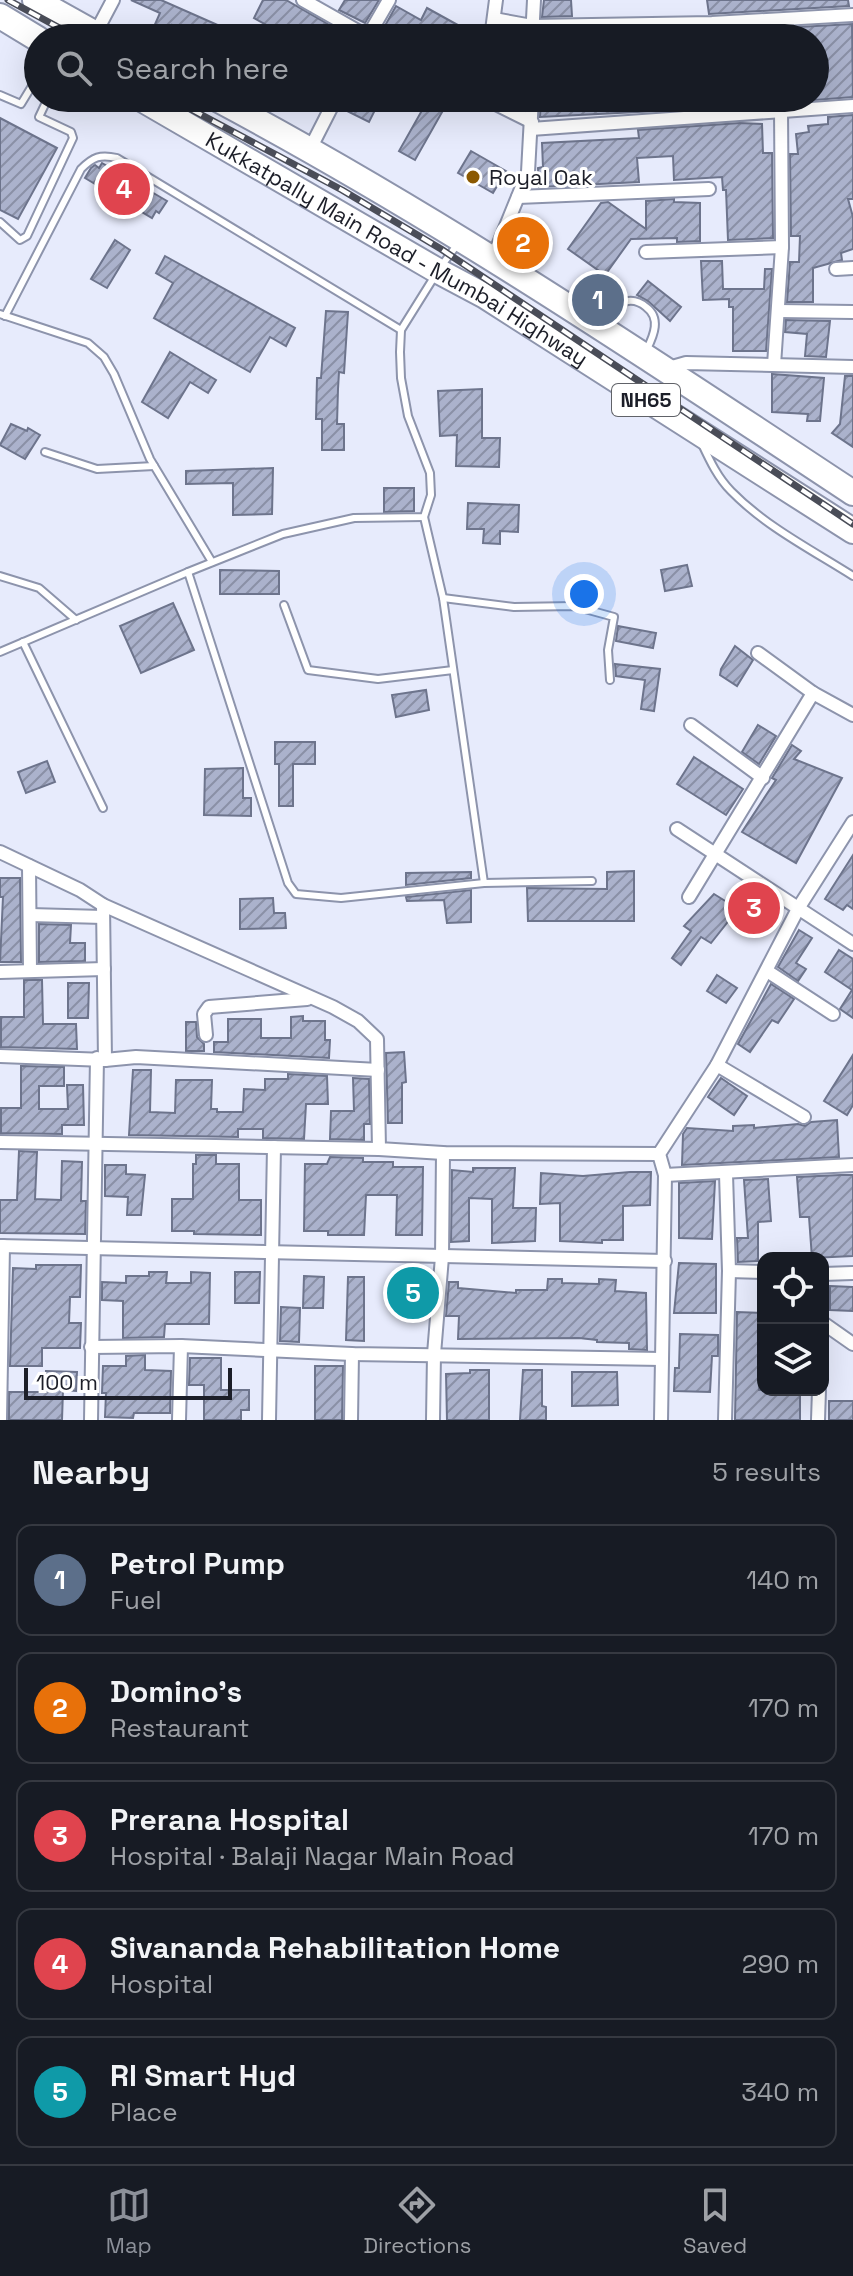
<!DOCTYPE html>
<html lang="en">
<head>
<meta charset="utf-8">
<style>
	:root { --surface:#171b24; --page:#20242c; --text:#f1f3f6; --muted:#9ea1a6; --line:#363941; --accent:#8c9099 }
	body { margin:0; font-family:"Space Grotesk",sans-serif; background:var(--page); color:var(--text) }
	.controls { position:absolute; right:24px; bottom:24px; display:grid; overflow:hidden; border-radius:16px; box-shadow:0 8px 32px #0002 }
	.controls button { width:72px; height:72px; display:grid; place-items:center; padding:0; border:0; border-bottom:2px solid var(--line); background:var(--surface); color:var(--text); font:40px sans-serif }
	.scale { position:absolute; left:24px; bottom:20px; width:208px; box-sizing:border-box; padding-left:8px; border:4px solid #1c1e28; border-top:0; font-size:22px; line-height:28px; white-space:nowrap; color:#1c1e28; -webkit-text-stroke:6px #fff; paint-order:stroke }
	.you { position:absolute; left:584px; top:594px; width:28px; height:28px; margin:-20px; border:6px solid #fff; border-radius:50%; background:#1a73e8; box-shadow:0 0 0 12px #1a73e833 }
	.badge { display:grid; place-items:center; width:52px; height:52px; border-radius:50%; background:var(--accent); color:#fff; font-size:26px; font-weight:700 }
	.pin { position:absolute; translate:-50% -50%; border:4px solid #fff; box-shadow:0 2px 8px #0006 }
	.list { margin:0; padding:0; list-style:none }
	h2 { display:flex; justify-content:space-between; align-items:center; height:104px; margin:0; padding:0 32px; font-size:34px }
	h2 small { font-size:26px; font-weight:400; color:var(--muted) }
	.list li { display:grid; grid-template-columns:52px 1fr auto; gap:24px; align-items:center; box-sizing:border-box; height:112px; margin:0 16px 16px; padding:0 16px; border:2px solid var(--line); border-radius:16px }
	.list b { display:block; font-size:30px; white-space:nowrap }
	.list p { margin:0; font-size:26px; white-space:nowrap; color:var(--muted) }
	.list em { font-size:26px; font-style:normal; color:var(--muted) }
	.icon { flex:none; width:44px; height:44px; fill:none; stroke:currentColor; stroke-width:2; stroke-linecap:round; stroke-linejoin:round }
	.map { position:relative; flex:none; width:853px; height:1420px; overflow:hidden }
	.search { position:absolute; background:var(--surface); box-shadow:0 8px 32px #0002; left:24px; right:24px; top:24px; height:88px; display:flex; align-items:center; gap:20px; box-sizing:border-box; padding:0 28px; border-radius:44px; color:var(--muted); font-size:30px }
	.sheet { height:744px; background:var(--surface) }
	nav { display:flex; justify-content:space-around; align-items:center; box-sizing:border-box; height:112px; border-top:2px solid var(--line); background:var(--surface); font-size:22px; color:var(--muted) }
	nav a { display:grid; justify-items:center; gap:4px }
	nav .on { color:var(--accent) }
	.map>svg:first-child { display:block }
</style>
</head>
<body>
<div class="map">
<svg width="853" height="1420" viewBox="0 0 853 1420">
	<defs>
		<pattern id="building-hatch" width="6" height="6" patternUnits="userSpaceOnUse" patternTransform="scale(2)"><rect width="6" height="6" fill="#abb2cc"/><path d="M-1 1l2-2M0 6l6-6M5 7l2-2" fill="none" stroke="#8a90a6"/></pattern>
	</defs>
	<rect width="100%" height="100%" fill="#e7ebfc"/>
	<g fill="url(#building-hatch)" stroke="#6d748c" stroke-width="2">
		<polygon points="131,0 161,0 247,38 196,38 172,25 167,38 149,38 160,13"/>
		<polygon points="263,0 286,0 352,38 290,38 254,18"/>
		<polygon points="345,0 379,0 365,23 339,10"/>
		<polygon points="544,0 571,0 572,16 542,17"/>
		<polygon points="707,0 848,0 849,6 709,14"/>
		<polygon points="396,6 421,20 427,8 465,29 460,38 395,38 382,31"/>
		<polygon points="852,24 853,97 815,100 815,38 742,38 742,30"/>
		<polygon points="345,98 381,98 369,122 341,108"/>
		<polygon points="429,98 450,98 415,160 399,151"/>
		<polygon points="541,98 656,98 656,111 540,117"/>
		<polygon points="696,98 740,98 740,105 696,108"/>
		<polygon points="853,115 853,199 848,199 853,217 853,249 841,253 842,260 813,268 813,302 787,302 790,262 799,262 800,236 791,236 790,154 798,154 796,134 809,132 808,126 828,124 828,117"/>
		<polygon points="0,118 57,148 18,219 0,210"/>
		<polygon points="740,123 762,124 763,153 772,153 773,238 728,240 726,190 723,190 722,177 674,180 673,156 637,158 639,182 539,187 538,168 543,167 542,143 639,138 638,130"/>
		<polygon points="471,151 506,171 493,193 458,173"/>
		<polygon points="102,163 167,201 159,213 156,211 152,218 85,178 91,168 95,165 99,168"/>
		<polygon points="674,199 674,202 700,203 700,241 677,242 677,238 631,239 605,275 568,249 601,203 608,202 646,229 646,201"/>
		<polygon points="115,240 130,250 107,288 91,279"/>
		<polygon points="165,256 295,328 286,346 270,337 250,372 154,318 173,283 156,273"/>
		<polygon points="701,261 722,261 723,289 764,289 765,269 772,269 766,351 733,351 733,307 729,307 729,299 703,300"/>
		<polygon points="648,281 681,307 670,321 648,301 637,295"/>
		<polygon points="326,311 348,312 344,373 339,372 338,389 337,424 344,424 344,450 322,450 322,419 316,419 317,378 321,378"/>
		<polygon points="786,320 830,321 826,357 805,356 807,334 785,332"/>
		<polygon points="170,352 216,380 208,393 190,382 168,418 142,402"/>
		<polygon points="772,374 824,378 820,421 807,421 808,414 772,412"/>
		<polygon points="845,376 853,376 853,447 832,433 840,424"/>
		<polygon points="482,389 482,438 500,438 499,467 456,466 457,435 440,436 438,391"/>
		<polygon points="11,424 27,431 28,428 40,435 25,459 0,445"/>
		<polygon points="273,468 272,514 233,515 233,483 186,484 186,471"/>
		<polygon points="384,488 414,488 414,511 384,512"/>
		<polygon points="468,503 519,505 518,532 500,531 500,544 483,543 484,529 467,529"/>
		<polygon points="687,565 692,586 665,591 661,570"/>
		<polygon points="220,570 279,571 279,594 220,594"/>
		<polygon points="173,603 194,650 141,673 120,626"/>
		<polygon points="618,626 656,633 653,648 616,641"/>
		<polygon points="735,646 753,660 737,686 720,675 721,669"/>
		<polygon points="615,664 660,669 654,711 641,709 645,680 616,676"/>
		<polygon points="426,690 429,710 396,717 392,695"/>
		<polygon points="758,725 776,736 759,764 742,752"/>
		<polygon points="275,742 315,742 315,764 293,764 293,806 279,806 279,764 275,764"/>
		<polygon points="792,745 801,751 794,759 842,778 796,863 742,832 776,780 772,778"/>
		<polygon points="694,757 743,789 726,815 677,784"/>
		<polygon points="47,761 55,782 26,793 18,772"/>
		<polygon points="243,768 243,798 251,798 251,816 204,815 205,769"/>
		<polygon points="853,855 853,909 847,905 843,910 825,899"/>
		<polygon points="634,871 634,921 528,921 527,888 607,889 607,872"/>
		<polygon points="471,872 471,878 406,885 406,873"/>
		<polygon points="0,878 20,878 21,962 0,962 3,897 0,897"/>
		<polygon points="753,889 783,909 770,929 740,911"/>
		<polygon points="471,890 471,922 447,923 444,900 407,901 406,897"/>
		<polygon points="714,894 738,909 711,943 701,937 681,965 672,958 691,931 684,926"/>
		<polygon points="273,898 274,913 285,913 286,928 240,929 240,899"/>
		<polygon points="39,924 71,925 70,943 85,943 85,961 39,962"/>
		<polygon points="799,930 812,938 796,963 806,969 798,981 778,967"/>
		<polygon points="839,950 853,959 853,1018 840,1009 852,990 825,972"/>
		<polygon points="717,975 737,988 726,1003 707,991"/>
		<polygon points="24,980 42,980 43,1024 76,1024 77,1049 1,1047 1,1017 24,1017"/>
		<polygon points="68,983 89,983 88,1018 68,1018"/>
		<polygon points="771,984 794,999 778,1023 772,1020 750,1052 738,1044"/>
		<polygon points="303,1016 303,1021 325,1021 325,1040 330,1040 329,1058 214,1052 214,1042 228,1042 228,1019 261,1019 261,1038 291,1038 291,1017"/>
		<polygon points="186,1022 196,1022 197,1037 204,1044 204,1051 186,1051"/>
		<polygon points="404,1052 406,1082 402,1083 402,1123 388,1123 386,1053"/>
		<polygon points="853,1055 853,1105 847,1115 824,1101"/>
		<polygon points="21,1066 64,1067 64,1086 39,1086 39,1109 68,1109 67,1085 83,1085 84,1125 62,1125 62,1134 1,1133 1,1108 21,1108"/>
		<polygon points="133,1070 151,1070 150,1112 175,1113 176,1080 212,1080 211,1109 217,1109 217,1112 243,1112 244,1089 265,1090 265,1079 288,1079 288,1074 327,1076 328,1104 306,1104 304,1139 263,1138 263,1129 238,1129 238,1137 129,1135"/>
		<polygon points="353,1078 369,1079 370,1124 364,1124 364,1140 330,1139 331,1111 354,1111"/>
		<polygon points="721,1078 747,1096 734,1115 708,1097"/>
		<polygon points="837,1120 839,1157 682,1165 683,1134 687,1128 733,1131 733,1126 754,1125 754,1128 798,1124 805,1126 811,1122"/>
		<polygon points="19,1151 37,1152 35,1199 61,1200 62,1161 82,1162 81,1201 86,1201 85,1234 0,1233 0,1200 17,1200"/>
		<polygon points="196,1155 216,1155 216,1164 239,1164 239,1200 261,1200 261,1235 194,1234 194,1231 172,1231 172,1199 193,1199 193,1164 196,1164"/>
		<polygon points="330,1157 363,1158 363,1162 393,1162 393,1167 423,1167 422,1235 396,1235 397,1195 366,1195 364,1235 328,1235 328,1231 304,1231 305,1164 327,1164"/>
		<polygon points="105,1165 126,1165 126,1174 145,1175 141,1215 127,1215 128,1197 105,1196"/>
		<polygon points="473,1168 515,1168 513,1208 536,1208 535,1241 492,1243 492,1199 469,1198 469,1241 451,1242 452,1170 473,1172"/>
		<polygon points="630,1172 651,1172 650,1205 623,1206 623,1240 602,1240 602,1243 560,1241 560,1203 540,1204 541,1173 583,1176"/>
		<polygon points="841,1175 853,1175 853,1256 812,1258 809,1217 800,1217 797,1177"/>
		<polygon points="768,1179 771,1221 758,1222 758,1261 738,1262 737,1238 748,1238 744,1180"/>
		<polygon points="715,1181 712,1239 679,1238 679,1183"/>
		<polygon points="679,1263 716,1264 716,1313 674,1313"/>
		<polygon points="36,1265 81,1265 80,1297 70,1297 69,1323 81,1323 80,1348 42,1348 42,1366 10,1366 13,1268 36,1269"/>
		<polygon points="149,1272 167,1272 166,1283 191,1283 191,1272 210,1273 209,1324 165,1324 164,1337 123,1338 123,1301 102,1300 102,1282 126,1283 126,1276 149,1276"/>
		<polygon points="235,1272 260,1272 259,1303 235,1303"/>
		<polygon points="401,1272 425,1273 426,1281 431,1281 428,1313 399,1313"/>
		<polygon points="304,1276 324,1277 323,1308 303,1308"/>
		<polygon points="348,1277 364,1277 364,1341 346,1340"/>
		<polygon points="548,1279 562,1279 562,1283 599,1284 599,1279 616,1280 615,1291 646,1293 647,1350 629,1349 629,1343 597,1342 597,1340 579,1338 458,1339 459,1316 446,1316 449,1282 458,1282 458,1288 516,1293 516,1290 547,1290"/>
		<polygon points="830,1286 853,1287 853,1311 830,1310"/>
		<polygon points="281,1307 300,1308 299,1342 280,1341"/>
		<polygon points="737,1312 763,1313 763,1335 760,1335 759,1390 800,1390 800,1420 735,1420"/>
		<polygon points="680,1334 718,1335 718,1356 712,1356 710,1392 674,1391 675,1368 679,1368"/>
		<polygon points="145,1355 145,1370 171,1371 170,1413 134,1413 133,1418 105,1417 106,1393 102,1393 103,1366 126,1366 126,1356"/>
		<polygon points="190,1358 221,1358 221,1390 249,1390 249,1410 241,1410 241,1420 204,1420 204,1385 189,1385"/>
		<polygon points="315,1366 343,1366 342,1420 315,1420"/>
		<polygon points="470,1370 489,1370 489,1420 447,1420 446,1374 470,1373"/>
		<polygon points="523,1370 542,1370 542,1406 546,1407 546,1420 520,1420"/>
		<polygon points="46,1371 77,1372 76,1391 63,1390 62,1420 9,1420 9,1392 45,1392"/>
		<polygon points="572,1372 617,1372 618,1405 572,1406"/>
		<rect x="829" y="1401" width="24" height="19"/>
	</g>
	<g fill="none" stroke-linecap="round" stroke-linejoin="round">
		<defs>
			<g id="lane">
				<polyline points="0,95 21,104 38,76"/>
				<polyline points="0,222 20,240 27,236 73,138 71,132 39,117 48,98"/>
				<polyline points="442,265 457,245"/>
				<polyline points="0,314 88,343 104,357 114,374 150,459 212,562"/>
				<path d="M5 316 81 169C93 157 100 154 117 158L401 330"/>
				<path d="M599 318C607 311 616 303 628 301 635 300 640 302 646 307 661 318 654 335 647 349"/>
				<path d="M702 444C710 461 718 478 731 491 765 526 812 550 853 576"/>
				<polyline points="45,452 97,469 154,466"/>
				<polyline points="424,517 443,598 484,883"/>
				<polyline points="188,572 283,534 354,518 424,517 431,495 430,473 408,416 401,378 400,352 401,330 436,274"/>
				<polyline points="0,576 39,588 76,620"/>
				<polyline points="443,598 514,607 574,606 614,617 608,650 610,680"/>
				<polyline points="284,605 308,670 378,679 453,670"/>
				<polyline points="23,642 103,808"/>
				<polyline points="0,652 188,572 288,883 296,894 341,898 484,883 592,881"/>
			</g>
			<g id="street">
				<polyline points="303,0 370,38"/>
				<polyline points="494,19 532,26 712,23 853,15"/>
				<polyline points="95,34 113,0"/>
				<polyline points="367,38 389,0"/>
				<polyline points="491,38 496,0"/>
				<polyline points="532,38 534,0"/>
				<polyline points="484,98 532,122"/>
				<polyline points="531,129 853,106"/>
				<polyline points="310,149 336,98"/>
				<polyline points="518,197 709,189"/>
				<polyline points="646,252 782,247"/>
				<polyline points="493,258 528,172 532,98"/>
				<polyline points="836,269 853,268"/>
				<polyline points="779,311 853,312"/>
				<polyline points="774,365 782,247 781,110"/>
				<polyline points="665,369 686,363 853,367"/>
				<polyline points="758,653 813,693 853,715"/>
				<polyline points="691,725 763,778"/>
				<polyline points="677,829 853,944"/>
				<polyline points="0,852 80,890 103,905 333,1007 358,1021 377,1039 379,1149 443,1153 659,1154"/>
				<polyline points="29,866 30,971"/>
				<polyline points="689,897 813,693"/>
				<polyline points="103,905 105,1060"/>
				<polyline points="30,915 103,917"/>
				<polyline points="767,971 833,1014"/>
				<polyline points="0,972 104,969"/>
				<polyline points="206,1035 204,1014 209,1007 307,999"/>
				<polyline points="0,1056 105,1060 136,1057 378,1070"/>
				<polyline points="717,1065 804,1117"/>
				<polyline points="0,1142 379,1149"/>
				<polyline points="665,1175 853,1165"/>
				<polyline points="0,1246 665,1261"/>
				<polyline points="729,1271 763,1272"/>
				<polyline points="823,1274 853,1273"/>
				<polyline points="823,1323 853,1344"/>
				<polyline points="91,1347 181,1346 352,1354 662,1359"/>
				<polyline points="0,1419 3,1246"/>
				<polyline points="91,1420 97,1058"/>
				<polyline points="179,1420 181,1346"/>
				<polyline points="269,1420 274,1147"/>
				<polyline points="351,1420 352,1354"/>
				<polyline points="433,1420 434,1354 442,1257 443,1153"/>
				<polyline points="661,1420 665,1175 659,1154 717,1065 799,907 853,822"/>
				<polyline points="725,1420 729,1271 726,1174"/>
				<polyline points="818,1420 819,1390"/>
			</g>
			<g id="highway">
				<polyline points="35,0 103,38"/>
				<polyline points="0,16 38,39"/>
				<path id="s1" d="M140 98 438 271 485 296 853 531"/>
				<path d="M215 98C437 216 644 355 853 493"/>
			</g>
		</defs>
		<use href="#lane" stroke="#8d94ac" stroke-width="10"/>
		<use href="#street" stroke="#8d94ac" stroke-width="16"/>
		<use href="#highway" stroke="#8d94ac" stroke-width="28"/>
		<use href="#lane" stroke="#fff" stroke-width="6"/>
		<use href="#street" stroke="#fff" stroke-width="12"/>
		<use href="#highway" stroke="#fff" stroke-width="24"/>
		<defs>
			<g id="rail">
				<polyline points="8,0 78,38"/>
				<polyline points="170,98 342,190 441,249 853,524"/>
			</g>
		</defs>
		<use href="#rail" stroke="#4a4d58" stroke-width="7"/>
		<use href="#rail" stroke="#fff" stroke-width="4" stroke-dasharray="12" stroke-linecap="butt"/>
	</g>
	<circle fill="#8b5902" stroke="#fff" stroke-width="3" cx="473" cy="177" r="8"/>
	<g text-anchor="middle" stroke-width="6" stroke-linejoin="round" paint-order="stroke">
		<rect fill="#fff" stroke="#606268" stroke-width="2" x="612" y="384" width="68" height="32" rx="6"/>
		<g font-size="20" font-weight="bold" fill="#1c1e28">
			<text x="646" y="407">NH65</text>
		</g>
		<g font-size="22" fill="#1c1e28" stroke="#fff" text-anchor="start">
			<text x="489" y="185">Royal Oak</text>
		</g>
		<g font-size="22" fill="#1c1e28" stroke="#fff">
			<text dy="8" stroke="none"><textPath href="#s1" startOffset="298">Kukkatpally Main Road - Mumbai Highway</textPath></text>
		</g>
	</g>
</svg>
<div class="controls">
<button><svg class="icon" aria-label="locate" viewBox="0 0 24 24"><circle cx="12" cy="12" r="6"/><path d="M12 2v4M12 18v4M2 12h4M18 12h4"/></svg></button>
<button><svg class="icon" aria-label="layers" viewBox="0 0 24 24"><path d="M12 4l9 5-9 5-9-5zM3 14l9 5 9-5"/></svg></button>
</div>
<div class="scale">100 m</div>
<div class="you"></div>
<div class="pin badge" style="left:598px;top:300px;background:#5c6f8a">1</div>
<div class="pin badge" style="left:523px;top:243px;background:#e8710a">2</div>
<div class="pin badge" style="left:754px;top:908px;background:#e0444e">3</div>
<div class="pin badge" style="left:124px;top:189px;background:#e0444e">4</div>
<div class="pin badge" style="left:413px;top:1293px;background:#0f9aa8">5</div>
<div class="search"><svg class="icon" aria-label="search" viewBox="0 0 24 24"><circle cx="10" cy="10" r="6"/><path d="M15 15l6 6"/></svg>Search here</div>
</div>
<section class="sheet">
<h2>Nearby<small>5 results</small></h2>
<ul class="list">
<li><span class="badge" style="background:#5c6f8a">1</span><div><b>Petrol Pump</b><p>Fuel</p></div><em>140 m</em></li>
<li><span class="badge" style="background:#e8710a">2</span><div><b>Domino's</b><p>Restaurant</p></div><em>170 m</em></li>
<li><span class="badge" style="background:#e0444e">3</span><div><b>Prerana Hospital</b><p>Hospital · Balaji Nagar Main Road</p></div><em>170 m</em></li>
<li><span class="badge" style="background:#e0444e">4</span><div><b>Sivananda Rehabilitation Home</b><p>Hospital</p></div><em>290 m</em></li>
<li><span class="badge" style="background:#0f9aa8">5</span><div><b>RI Smart Hyd</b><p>Place</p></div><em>340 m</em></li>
</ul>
</section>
<nav>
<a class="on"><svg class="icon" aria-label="map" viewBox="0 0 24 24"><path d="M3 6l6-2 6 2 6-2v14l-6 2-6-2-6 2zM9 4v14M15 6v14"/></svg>Map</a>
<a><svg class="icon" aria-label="directions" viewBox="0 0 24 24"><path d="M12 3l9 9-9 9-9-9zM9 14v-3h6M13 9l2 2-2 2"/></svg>Directions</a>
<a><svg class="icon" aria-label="saved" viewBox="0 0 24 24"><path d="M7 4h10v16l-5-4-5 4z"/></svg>Saved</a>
</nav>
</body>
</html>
